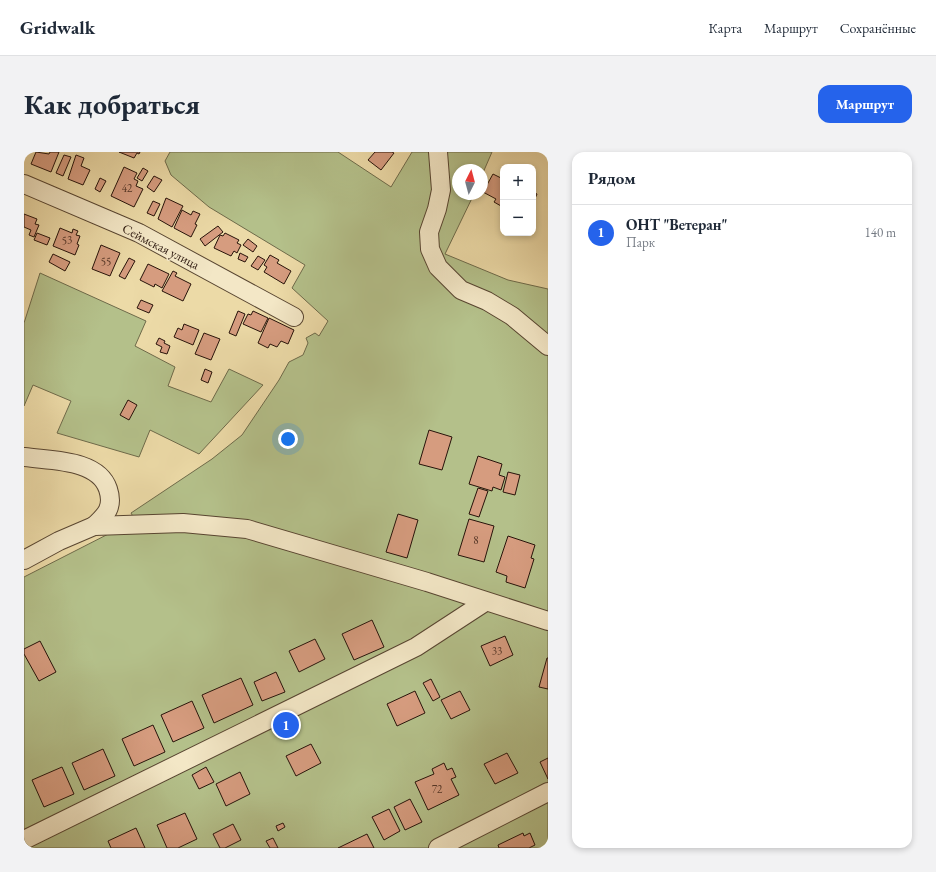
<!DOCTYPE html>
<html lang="ru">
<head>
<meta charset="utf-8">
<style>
	:root { --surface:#fff; --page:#f2f2f3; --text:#1f2937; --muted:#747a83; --line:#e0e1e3; --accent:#2563eb }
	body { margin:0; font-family:"EB Garamond",serif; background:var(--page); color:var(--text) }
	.controls { position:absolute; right:12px; top:12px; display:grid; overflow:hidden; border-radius:8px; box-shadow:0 2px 6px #0003 }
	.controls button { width:36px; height:36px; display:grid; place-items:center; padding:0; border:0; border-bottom:1px solid var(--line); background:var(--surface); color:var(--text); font:20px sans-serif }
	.compass { position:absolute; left:428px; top:12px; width:36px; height:36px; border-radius:50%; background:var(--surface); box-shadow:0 2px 6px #0003; rotate:6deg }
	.you { position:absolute; left:264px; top:287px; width:14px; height:14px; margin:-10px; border:3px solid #fff; border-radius:50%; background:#1a73e8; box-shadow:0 0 0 6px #1a73e833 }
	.badge { display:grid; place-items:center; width:26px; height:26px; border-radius:50%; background:var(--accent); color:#fff; font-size:13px; font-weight:700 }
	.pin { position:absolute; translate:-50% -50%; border:2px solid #fff; box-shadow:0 1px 4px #0006 }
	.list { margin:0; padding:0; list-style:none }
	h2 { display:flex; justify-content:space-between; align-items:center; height:52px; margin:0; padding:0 16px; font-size:17px }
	h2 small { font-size:13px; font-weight:400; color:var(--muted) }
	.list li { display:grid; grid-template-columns:26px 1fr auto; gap:12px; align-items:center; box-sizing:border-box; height:56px; padding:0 16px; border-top:1px solid var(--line) }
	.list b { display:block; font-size:15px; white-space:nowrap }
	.list p { margin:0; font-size:13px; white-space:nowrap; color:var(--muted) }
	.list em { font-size:13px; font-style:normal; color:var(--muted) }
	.map { position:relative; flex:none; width:524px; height:696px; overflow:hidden; border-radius:12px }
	header { display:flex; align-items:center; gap:24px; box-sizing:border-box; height:56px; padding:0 20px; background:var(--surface); border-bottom:1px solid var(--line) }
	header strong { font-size:19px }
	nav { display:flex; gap:22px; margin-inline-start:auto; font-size:14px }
	.intro { display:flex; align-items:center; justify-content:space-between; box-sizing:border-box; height:96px; padding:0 24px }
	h1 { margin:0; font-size:28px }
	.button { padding:10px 18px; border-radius:12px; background:var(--accent); color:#fff; font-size:14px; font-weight:700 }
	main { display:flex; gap:24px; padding:0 24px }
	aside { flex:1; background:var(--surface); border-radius:12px; box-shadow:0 2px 6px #0003 }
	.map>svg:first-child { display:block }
</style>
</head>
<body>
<header>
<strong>Gridwalk</strong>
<nav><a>Карта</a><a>Маршрут</a><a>Сохранённые</a></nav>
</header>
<div class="intro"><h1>Как добраться</h1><a class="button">Маршрут</a></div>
<main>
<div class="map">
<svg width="524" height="696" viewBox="0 0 524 696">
	<rect width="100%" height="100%" fill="#ecdaa7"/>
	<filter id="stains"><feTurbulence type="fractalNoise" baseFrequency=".005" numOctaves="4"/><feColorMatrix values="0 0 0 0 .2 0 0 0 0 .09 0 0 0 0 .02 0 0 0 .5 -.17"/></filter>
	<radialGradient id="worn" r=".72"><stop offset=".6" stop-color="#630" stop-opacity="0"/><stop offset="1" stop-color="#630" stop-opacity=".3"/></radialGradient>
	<g fill="#b4c08a" stroke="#6e6a4a">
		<polygon points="146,0 314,0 367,35 388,0 468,0 458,23 458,18 434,18 434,42 450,42 421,102 484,128 524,137 524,696 0,696 0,425 100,374 118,380 107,361 188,307 218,283 255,228 265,210 279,203 284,191 282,186 291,181 295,184 304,169 268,136 281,113 185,55 147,23 141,9"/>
		<polygon points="16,121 122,169 111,194 151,215 144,234 187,250 205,217 239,233 175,302 126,278 115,305 33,281 47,249 9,233 0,254 0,171"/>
	</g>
	<g fill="#d69c7f" stroke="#27130a">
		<polygon points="12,0 25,2 26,0 35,0 27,20 7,12"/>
		<polygon points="95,0 116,0 115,2 113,1 110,6"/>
		<polygon points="351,0 368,0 370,1 357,18 344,8"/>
		<polygon points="40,3 47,5 39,24 32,21"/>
		<polygon points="52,3 60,6 57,14 66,18 59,33 44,27"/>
		<polygon points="100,15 113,21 110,27 114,29 112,34 119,37 110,55 87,44"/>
		<polygon points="119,16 124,19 118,29 113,26"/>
		<polygon points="469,22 479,27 479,50 477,54 470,50 472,47 459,40"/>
		<polygon points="130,24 138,28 130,40 123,35"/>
		<polygon points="76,26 82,29 76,40 71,37"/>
		<polygon points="509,40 513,42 509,51"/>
		<polygon points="142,46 159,54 148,75 134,67"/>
		<polygon points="129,49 136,52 130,64 123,61"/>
		<polygon points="158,58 167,63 169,59 176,62 171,72 173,73 167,85 150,76"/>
		<polygon points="0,62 13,67 11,72 15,73 10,85 5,83 7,78 0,75"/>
		<polygon points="194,74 199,80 181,94 176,87"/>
		<polygon points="36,76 48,81 49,77 54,79 52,83 56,84 53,92 55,93 51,103 29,94"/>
		<polygon points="13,81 26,86 23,93 10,88"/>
		<polygon points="201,81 215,88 213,91 217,93 213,101 210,99 207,104 190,96 196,83 199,84"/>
		<polygon points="224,87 233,94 229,100 219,93"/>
		<polygon points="77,93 96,101 86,124 68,117"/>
		<polygon points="216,101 224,105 221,110 214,107"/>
		<polygon points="29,102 46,110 41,119 25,110"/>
		<polygon points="246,103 255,108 253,111 267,119 260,132 240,120 243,115 240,113"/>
		<polygon points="234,104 241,108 234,118 227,114"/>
		<polygon points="105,106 111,109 101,127 95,124"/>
		<polygon points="124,112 145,122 138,136 131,132 130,135 116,128"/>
		<polygon points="149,119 153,121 151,124 167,132 159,149 138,139"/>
		<polygon points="117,148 129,153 125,161 113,156"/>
		<polygon points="214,159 221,162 212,184 205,181"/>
		<polygon points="229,159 244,166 237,180 219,172 224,162 227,163"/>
		<polygon points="245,166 270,178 264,192 257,189 253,195 246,192 244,196 234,191"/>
		<polygon points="160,172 175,178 169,193 150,185 154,176 158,178"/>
		<polygon points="180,181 196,187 187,208 171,202"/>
		<polygon points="135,186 141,189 140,191 146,194 143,202 136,200 138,195 132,192"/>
		<polygon points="181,217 188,220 184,231 177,228"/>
		<polygon points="104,248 113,253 105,268 96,263"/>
		<polygon points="405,278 428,285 418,318 395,312"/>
		<polygon points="454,304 478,312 475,323 481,325 477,338 469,335 468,339 445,332"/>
		<polygon points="484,320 496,323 491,343 479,340"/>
		<polygon points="454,336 464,339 455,365 445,362"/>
		<polygon points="374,362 394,368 383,406 362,400"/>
		<polygon points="445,367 470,374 460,410 434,403"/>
		<polygon points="484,384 511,393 507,406 510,407 501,436 482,430 483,424 472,420"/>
		<polygon points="348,468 360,495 330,508 318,482"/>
		<polygon points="481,484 489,503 466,514 457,494"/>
		<polygon points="291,487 301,507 275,520 265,499"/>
		<polygon points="16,489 32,520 15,529 0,502 0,497"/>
		<polygon points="523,506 524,506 524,537 515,535"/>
		<polygon points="252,520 261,540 238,549 230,530"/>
		<polygon points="217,526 229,553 190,571 178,543"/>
		<polygon points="407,527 416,545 409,549 399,531"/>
		<polygon points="391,539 401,561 373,574 363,552"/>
		<polygon points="436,539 446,558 427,567 417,548"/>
		<polygon points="168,549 180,576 149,590 137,563"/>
		<polygon points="129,573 141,600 110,614 98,587"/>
		<polygon points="287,592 297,611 272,624 262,604"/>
		<polygon points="79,597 91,624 60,638 48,611"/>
		<polygon points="483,601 494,621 471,632 460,612"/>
		<polygon points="524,606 524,627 516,610"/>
		<polygon points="420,611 423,618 428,616 432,625 427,627 435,643 404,658 391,630 410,622 408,617"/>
		<polygon points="38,615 50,642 20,655 8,628"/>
		<polygon points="182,615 190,630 175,637 168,623"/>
		<polygon points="216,620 226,642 202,654 192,632"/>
		<polygon points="386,647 398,670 381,678 370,655"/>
		<polygon points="365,657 376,679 360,688 348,665"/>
		<polygon points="161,661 173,687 154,696 143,696 133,673"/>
		<polygon points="259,671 261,675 254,679 252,674"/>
		<polygon points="209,672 217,688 201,696 196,696 189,682"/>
		<polygon points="112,676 121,696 87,696 84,689"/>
		<polygon points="499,681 500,684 506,681 511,693 505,696 475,696 474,693"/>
		<polygon points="343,682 350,696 314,696"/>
		<polygon points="249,686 254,696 246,696 242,689"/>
	</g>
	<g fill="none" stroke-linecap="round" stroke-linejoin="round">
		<defs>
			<g id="minor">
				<polyline points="414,0 417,38 413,57 405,80 406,97 414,115 437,138 463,149 488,164 524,194"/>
				<polyline points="0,32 115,81 270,165"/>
				<path d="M0 305C27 309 74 307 84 337 90 355 82 363 70 374"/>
				<polyline points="0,408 35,389 70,374 159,371 223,377 403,430 524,469"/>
				<polyline points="0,688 392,495 461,450"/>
				<polyline points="414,696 524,640"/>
			</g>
		</defs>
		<use href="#minor" stroke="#584531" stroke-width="20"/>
		<use href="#minor" stroke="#f3e7c6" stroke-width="18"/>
	</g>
	<g text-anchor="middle" stroke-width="3" stroke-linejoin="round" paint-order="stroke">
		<g font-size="11" fill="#533527">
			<text x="103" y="40">42</text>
			<text x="43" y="92">53</text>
			<text x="82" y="113">55</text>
			<text x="452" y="392">8</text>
			<text x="473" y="503">33</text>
			<text x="413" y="641">72</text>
		</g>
		<g font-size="13" fill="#27130a" stroke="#f3e7c6">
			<text transform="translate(137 94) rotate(27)" y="5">Сеймская улица</text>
		</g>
	</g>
	<rect width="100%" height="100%" filter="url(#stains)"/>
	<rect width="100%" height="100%" fill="url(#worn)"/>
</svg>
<div class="controls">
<button>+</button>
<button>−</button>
</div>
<svg class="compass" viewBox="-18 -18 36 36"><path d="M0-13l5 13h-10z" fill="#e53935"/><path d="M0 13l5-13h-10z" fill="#747a83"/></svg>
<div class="you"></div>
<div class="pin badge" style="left:262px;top:573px">1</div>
</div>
<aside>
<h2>Рядом<small></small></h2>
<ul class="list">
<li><span class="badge">1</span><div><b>ОНТ &quot;Ветеран&quot;</b><p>Парк</p></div><em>140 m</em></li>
</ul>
</aside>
</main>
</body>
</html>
